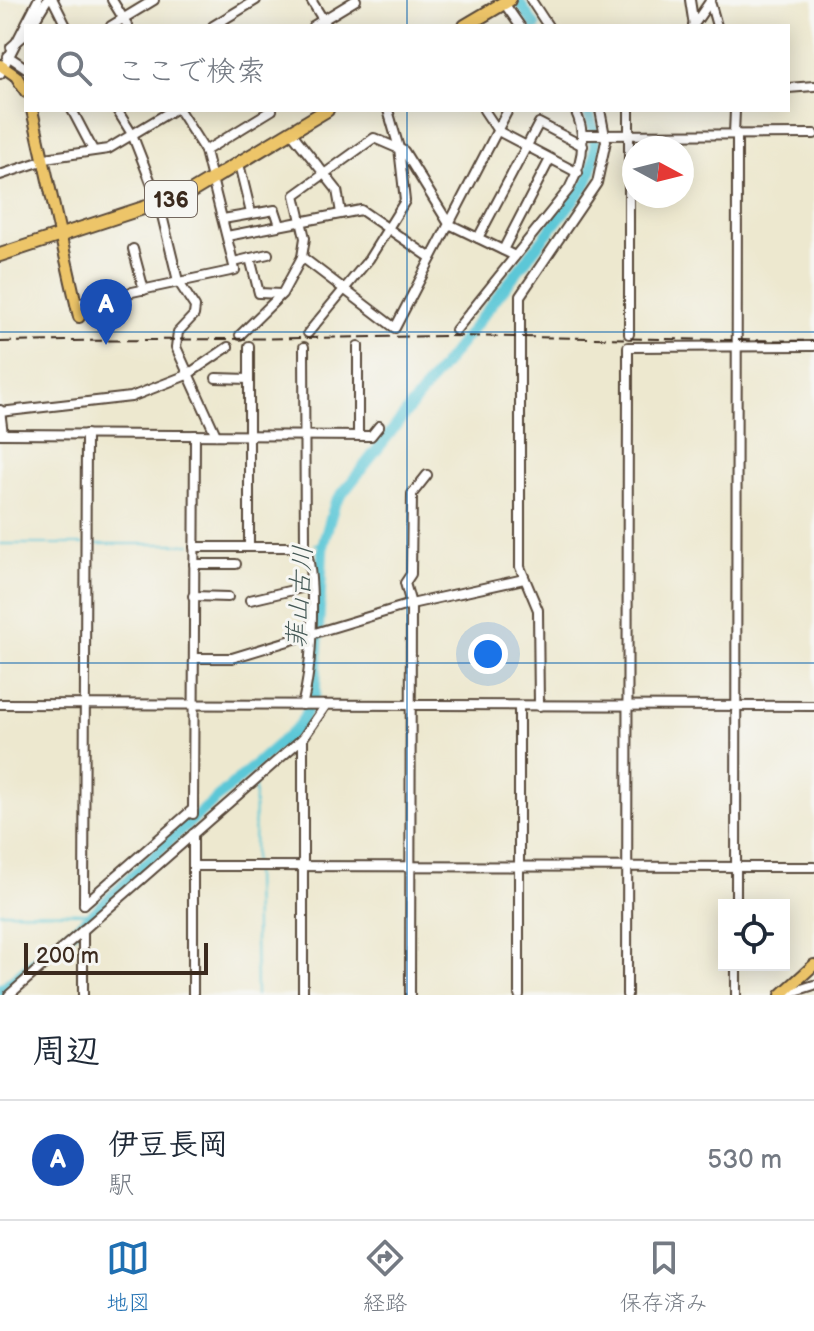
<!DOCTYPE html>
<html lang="ja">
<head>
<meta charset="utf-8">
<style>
	:root { --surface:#fff; --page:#f6f6f7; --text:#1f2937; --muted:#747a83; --line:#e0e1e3; --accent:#1f6fb2 }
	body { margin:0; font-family:"Balsamiq Sans","Klee One",sans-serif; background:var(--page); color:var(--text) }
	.controls { position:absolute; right:24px; bottom:24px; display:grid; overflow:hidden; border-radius:0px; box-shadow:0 4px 20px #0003 }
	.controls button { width:72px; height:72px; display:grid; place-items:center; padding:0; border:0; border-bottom:2px solid var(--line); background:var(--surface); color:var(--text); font:40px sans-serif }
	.compass { position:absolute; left:622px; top:136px; width:72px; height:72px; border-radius:50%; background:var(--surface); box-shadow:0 4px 20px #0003; rotate:97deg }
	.scale { position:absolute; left:24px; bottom:20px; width:184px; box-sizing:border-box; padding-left:8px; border:4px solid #3b2a1e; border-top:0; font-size:22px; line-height:28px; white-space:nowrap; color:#3b2a1e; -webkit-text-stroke:6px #f6f6f2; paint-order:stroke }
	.you { position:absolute; left:488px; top:654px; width:28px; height:28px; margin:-20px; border:6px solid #fff; border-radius:50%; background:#1a73e8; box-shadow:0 0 0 12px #1a73e833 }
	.badge { display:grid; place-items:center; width:52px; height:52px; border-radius:50%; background:var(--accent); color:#fff; font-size:26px; font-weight:700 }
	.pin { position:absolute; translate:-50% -66px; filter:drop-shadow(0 2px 4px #0008) }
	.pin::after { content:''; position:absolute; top:42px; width:28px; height:24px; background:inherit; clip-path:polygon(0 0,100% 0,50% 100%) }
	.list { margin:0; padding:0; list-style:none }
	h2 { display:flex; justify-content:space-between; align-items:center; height:104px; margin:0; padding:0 32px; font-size:34px }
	h2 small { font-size:26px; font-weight:400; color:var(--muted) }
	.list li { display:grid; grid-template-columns:52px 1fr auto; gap:24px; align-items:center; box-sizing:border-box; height:120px; padding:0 32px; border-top:2px solid var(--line) }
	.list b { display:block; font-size:30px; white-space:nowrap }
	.list p { margin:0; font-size:26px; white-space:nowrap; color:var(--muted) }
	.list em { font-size:26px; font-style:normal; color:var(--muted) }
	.icon { flex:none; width:44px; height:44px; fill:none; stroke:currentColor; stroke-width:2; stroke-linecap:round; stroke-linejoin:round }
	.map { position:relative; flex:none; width:814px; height:995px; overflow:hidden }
	.search { position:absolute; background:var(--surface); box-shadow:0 4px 20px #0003; left:24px; right:24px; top:24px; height:88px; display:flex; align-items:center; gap:20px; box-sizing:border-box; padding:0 28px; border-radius:0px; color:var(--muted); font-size:30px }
	.sheet { height:224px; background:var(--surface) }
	nav { display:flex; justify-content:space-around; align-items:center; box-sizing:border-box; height:112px; border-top:2px solid var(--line); background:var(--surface); font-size:22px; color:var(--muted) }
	nav a { display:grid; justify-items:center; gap:4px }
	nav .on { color:var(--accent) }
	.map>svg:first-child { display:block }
</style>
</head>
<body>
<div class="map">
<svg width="814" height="995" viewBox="0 0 814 995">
	<rect width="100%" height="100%" fill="#f6f6f2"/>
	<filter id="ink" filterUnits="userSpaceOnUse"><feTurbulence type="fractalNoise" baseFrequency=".0125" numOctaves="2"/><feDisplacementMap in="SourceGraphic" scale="16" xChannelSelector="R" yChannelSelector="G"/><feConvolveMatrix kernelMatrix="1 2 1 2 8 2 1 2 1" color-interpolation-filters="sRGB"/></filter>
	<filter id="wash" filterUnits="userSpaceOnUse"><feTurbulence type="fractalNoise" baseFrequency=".006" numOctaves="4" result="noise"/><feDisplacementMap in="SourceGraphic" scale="32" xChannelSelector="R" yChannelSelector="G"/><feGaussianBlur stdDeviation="1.8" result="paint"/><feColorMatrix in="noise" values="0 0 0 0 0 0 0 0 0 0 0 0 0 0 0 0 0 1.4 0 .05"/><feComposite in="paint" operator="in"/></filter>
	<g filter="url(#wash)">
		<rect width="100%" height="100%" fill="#ede8cf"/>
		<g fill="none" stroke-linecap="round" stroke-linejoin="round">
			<g stroke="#5cc7d7" stroke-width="2">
				<polyline points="0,544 83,544"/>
				<polyline points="89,544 191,544"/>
				<polyline points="315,544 323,544"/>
				<polyline points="254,862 255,784"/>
				<polyline points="254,868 256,995"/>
				<polyline points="0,912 94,913"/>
			</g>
			<g stroke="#5cc7d7" stroke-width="11">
				<polyline points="518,0 535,26"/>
				<path d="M0 990 94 913 182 829 300 725 315 694 323 544 335 503 587 183C597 158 598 134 587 110"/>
			</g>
		</g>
	</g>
	<g filter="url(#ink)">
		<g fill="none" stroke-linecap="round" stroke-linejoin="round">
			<defs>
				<g id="minor">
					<polyline points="53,0 66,26"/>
					<polyline points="112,0 128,26"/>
					<polyline points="311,0 327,26"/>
					<polyline points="531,0 548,26"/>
					<polyline points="690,0 694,26"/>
					<polyline points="504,3 520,26"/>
					<polyline points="711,5 717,26"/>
					<polyline points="31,26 47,0"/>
					<polyline points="111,26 154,0"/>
					<polyline points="213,26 256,0"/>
					<polyline points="313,26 356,0"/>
					<polyline points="693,26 711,0"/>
					<polyline points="11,47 26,34"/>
					<polyline points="8,56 26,68"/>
					<polyline points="0,74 38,0"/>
					<polyline points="788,88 814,86"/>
					<polyline points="72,110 93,150"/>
					<polyline points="117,110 132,134 159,203 178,281 195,307 194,315 178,332 176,347 216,435"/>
					<polyline points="484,110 498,131 578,173"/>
					<polyline points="508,110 395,328 302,257 305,238 295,195 374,138 404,151 449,224 515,256"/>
					<polyline points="629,110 629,334"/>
					<polyline points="291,132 337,190 341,213"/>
					<polyline points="734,134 735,110"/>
					<polyline points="583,135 814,134"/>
					<polyline points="205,151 272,110"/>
					<polyline points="45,158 108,149 173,110"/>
					<polyline points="239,164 251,213"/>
					<polyline points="0,175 45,160"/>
					<polyline points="223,219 275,210 280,225"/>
					<polyline points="227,236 361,210 431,258"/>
					<polyline points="478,238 539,123 583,146"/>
					<polyline points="133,249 144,290"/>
					<polyline points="503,250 550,159"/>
					<polyline points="250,258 259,293 281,294"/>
					<polyline points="234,262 268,254"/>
					<polyline points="76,304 235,270 205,151 179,110"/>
					<path d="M456 330 569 189C583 163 588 137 575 110"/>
					<polyline points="308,333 369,259 405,201 399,148 388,110"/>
					<polyline points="240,335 282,294 302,257"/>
					<polyline points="216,378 249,379"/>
					<polyline points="0,410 3,434"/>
					<polyline points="0,412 131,397 187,375 228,347"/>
					<polyline points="0,434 371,436 379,426"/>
					<polyline points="358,435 358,346"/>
					<polyline points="194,547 305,547"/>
					<polyline points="249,547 249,346"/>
					<polyline points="194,564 236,564"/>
					<polyline points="193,596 228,597"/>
					<polyline points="250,600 310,586"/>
					<polyline points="194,658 232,658 411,604 524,579"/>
					<polyline points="0,704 814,706"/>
					<path d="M302 705C312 671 317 579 305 547L304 347"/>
					<polyline points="539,706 538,610 520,567 520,296 597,183 606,141 600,110"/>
					<polyline points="193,814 195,435"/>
					<polyline points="193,866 814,867"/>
					<polyline points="84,904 86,434"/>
					<polyline points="84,904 193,809"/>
					<polyline points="736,905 737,134"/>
					<polyline points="736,965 736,995"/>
					<polyline points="786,994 814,985"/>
					<polyline points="9,995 303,738"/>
					<polyline points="83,995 83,930"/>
					<polyline points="193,995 193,834"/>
					<polyline points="303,995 303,738 326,705"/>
					<polyline points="410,995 411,604 405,583 411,574 412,494 427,475"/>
					<polyline points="519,995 519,706"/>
					<polyline points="627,995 628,347 814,346"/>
				</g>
				<g id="major">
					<polyline points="0,65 16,76 26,92"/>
					<polyline points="32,110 79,317"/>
					<polyline points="781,995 814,965"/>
				</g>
				<g id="highway">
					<polyline points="465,26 509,0"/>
					<polyline points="0,255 189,193 327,110"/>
				</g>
			</defs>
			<use href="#minor" stroke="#564639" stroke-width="12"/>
			<use href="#major" stroke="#564639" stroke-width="14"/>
			<use href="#highway" stroke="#564639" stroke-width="16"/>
			<use href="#minor" stroke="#fff" stroke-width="8"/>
			<use href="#major" stroke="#edc569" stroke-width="10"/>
			<use href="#highway" stroke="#edc569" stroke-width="12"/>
			<polyline stroke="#3b2a1e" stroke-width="2" stroke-dasharray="12 6" stroke-linecap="butt" points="0,342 447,336 814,341"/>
		</g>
	</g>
	<path fill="none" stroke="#1f6fb2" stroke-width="2" stroke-opacity="0.55" d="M407 0V26M407 110V995M0 332H814M0 663H814"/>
	<g text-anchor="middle" stroke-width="6" stroke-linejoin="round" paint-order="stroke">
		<rect fill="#f6f6f2" stroke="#73675e" stroke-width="2" x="145" y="181" width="52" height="36" rx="6"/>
		<g font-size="22" font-weight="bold" fill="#3b2a1e">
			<text x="171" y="207">136</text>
		</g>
		<g font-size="26" font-style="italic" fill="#455956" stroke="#f6f6f2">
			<text transform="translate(299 597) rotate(-86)" y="9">菲山古川</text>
		</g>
	</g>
</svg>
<div class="controls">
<button><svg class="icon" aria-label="locate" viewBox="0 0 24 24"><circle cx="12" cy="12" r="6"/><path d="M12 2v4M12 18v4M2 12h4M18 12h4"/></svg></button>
</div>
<svg class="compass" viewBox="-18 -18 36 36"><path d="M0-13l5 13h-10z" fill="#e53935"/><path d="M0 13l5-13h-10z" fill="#747a83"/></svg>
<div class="scale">200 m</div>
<div class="you"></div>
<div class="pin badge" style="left:106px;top:345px;background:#1a4fb4">A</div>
<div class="search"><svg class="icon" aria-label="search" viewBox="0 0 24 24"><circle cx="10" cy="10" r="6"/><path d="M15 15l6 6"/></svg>ここで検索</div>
</div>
<section class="sheet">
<h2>周辺<small></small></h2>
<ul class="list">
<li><span class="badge" style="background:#1a4fb4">A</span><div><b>伊豆長岡</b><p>駅</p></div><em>530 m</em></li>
</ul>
</section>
<nav>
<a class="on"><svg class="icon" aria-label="map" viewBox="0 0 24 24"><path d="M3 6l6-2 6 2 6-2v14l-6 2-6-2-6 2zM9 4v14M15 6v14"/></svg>地図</a>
<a><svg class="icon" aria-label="directions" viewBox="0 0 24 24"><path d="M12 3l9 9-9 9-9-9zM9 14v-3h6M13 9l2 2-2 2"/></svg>経路</a>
<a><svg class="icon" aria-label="saved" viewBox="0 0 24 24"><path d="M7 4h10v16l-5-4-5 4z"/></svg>保存済み</a>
</nav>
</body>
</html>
